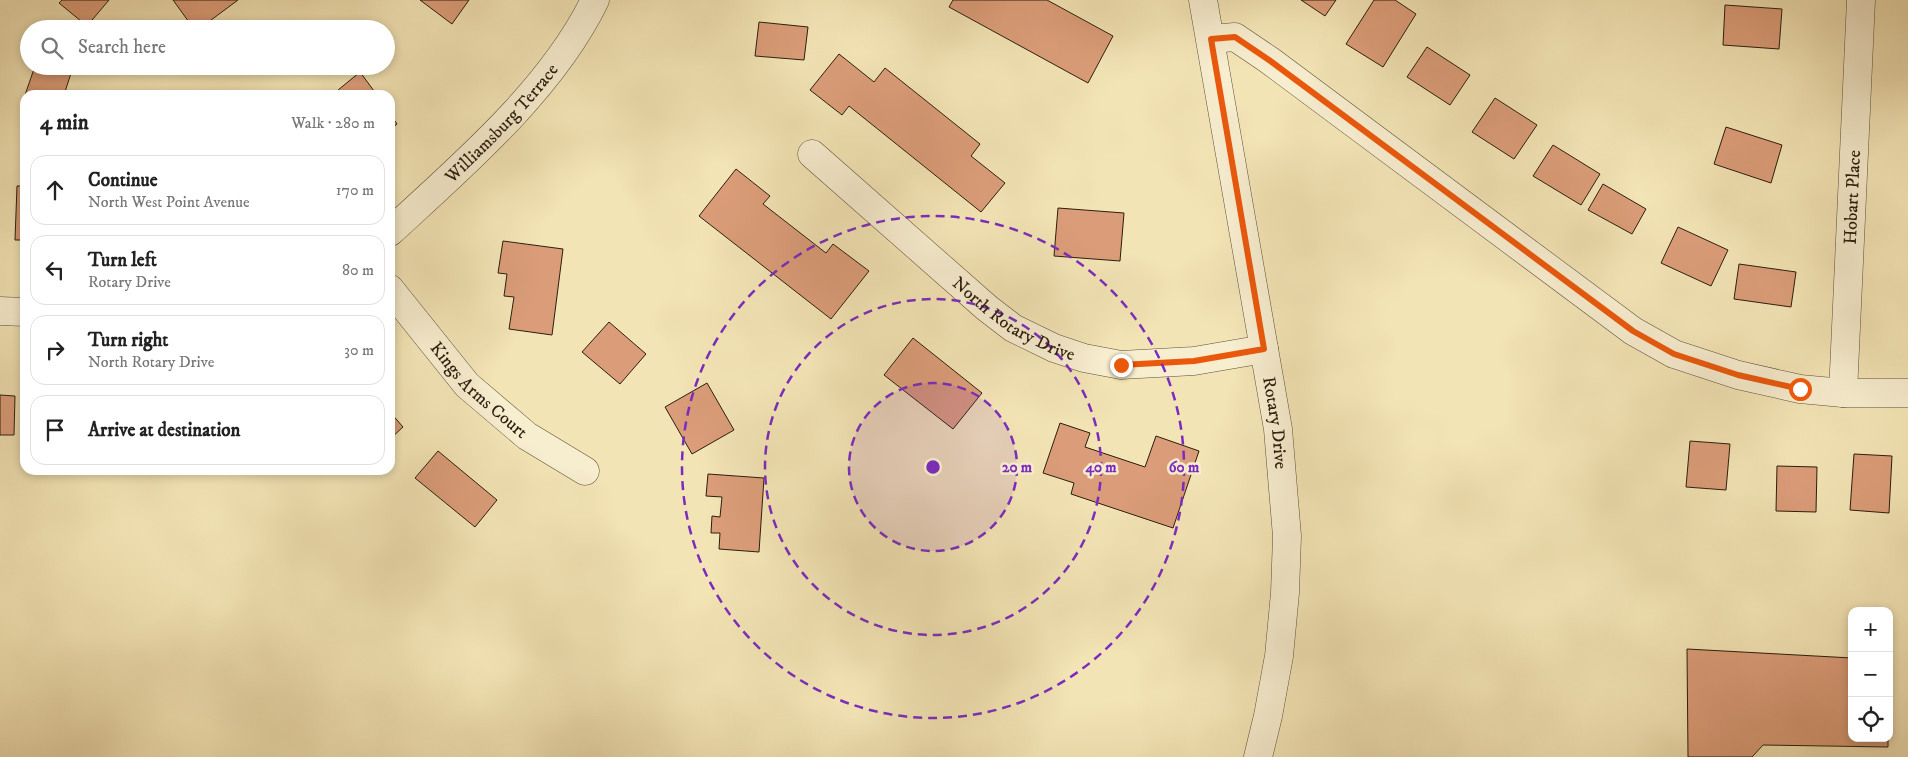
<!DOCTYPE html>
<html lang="en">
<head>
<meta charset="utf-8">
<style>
	:root { --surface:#fff; --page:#f2f2f2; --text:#222; --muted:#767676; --line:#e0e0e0 }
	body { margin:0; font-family:"IM FELL DW Pica",serif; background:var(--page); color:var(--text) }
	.controls { position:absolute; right:15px; bottom:15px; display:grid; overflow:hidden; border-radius:10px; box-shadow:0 2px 8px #0003 }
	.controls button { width:45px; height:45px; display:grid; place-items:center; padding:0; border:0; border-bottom:1px solid var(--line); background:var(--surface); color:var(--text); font:25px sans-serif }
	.stop { position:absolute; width:15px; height:15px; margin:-11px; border:4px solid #ea580c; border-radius:50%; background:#fff }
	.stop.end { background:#ea580c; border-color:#fff; box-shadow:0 1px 5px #0008 }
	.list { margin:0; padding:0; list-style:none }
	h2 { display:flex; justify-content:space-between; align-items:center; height:65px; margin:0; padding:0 20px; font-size:21px }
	h2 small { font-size:16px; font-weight:400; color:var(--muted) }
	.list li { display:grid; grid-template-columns:32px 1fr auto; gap:15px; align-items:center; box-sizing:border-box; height:70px; margin:0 10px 10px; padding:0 10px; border:1px solid var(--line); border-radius:15px }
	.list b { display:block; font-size:19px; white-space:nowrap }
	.list p { margin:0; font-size:16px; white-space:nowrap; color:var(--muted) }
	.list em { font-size:16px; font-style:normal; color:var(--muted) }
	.icon { flex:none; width:28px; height:28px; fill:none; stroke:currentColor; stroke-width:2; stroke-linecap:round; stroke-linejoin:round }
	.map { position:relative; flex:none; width:1908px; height:757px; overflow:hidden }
	.search { position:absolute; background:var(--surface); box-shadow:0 2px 8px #0003; left:20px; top:20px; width:375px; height:55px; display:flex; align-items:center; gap:12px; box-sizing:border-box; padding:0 18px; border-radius:28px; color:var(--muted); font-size:19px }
	.panel { position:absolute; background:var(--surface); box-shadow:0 2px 8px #0003; left:20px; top:90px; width:375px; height:385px; border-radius:15px }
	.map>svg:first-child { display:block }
</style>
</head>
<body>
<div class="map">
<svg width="1908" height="757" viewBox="0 0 1908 757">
	<rect width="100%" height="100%" fill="#f3e4b5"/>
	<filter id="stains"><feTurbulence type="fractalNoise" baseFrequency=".004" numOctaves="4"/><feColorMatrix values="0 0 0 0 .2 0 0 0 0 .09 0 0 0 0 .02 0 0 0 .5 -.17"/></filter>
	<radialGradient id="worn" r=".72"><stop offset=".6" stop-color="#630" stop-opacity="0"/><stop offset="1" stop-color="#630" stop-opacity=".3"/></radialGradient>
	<g fill="#db9d79" stroke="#2b1e0d">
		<polygon points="62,0 109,0 87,26 59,3"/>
		<polygon points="173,0 238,0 199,29 194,29"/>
		<polygon points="420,0 469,0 452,24"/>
		<polygon points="953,0 1047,0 1113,36 1088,83 949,7"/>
		<polygon points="1301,0 1336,0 1325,16"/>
		<polygon points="1374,0 1395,0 1416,14 1383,67 1346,44"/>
		<polygon points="1725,5 1782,9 1779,49 1723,45"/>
		<polygon points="759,22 808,27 804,60 755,56"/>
		<polygon points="1427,47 1470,75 1450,105 1407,77"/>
		<polygon points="839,54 874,82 885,68 980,144 971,156 1005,183 981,212 849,106 842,115 810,90"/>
		<polygon points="35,66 73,67 64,95 25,95"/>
		<polygon points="360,72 377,95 332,95"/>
		<polygon points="1495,98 1537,125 1514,159 1472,132"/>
		<polygon points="390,114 397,124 390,130"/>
		<polygon points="1726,127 1782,145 1771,183 1714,164"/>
		<polygon points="1553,145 1600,174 1581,205 1533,176"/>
		<polygon points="736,169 770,196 763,204 826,253 833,244 869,271 831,319 699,216"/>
		<polygon points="1603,184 1646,209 1632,234 1588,210"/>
		<polygon points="17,186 25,186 25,240 15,240"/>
		<polygon points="1058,208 1124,213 1120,261 1054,256"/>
		<polygon points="1678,227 1728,250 1711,286 1661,263"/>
		<polygon points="503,241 563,249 552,335 509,329 514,297 504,296 507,274 498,273"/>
		<polygon points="1739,264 1796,272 1791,307 1734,299"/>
		<polygon points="609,322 646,354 620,384 582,352"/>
		<polygon points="913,338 982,393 953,429 884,375"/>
		<polygon points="707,383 734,430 692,454 665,407"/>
		<polygon points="0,395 15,396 14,435 0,435"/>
		<polygon points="390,412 403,427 390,439"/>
		<polygon points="1060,423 1090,433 1085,447 1145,467 1156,436 1199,451 1173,528 1071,494 1074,483 1043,473"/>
		<polygon points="1690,441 1730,444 1726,490 1686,487"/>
		<polygon points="438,451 497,500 475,527 415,478"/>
		<polygon points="1854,454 1892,456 1889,513 1850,510"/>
		<polygon points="1777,466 1817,467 1816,512 1776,511"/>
		<polygon points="708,474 764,478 759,552 719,549 720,533 711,533 712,516 720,517 722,497 706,496"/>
		<polygon points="1687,649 1852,658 1852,738 1888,738 1888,747 1763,745 1752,757 1688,757"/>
	</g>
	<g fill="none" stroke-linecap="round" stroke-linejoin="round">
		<defs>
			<g id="minor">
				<path id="s1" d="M1203 0 1278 429 1287 536 1285 593 1279 656 1268 716 1258 757"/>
				<polyline points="1211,39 1235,37 1269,60 1633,331 1674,354 1738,375 1800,389 1843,393 1908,393"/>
				<path id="s2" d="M812 154 987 308 1013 328 1054 348 1084 358 1121 365 1194 361 1264 349"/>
				<path id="s3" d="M390 232C462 166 552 89 595 0"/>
				<path id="s4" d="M390 289 467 385 527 436 585 471"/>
				<polyline points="0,311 25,312"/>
				<path id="s5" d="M1843 393 1861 0"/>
			</g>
		</defs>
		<use href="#minor" stroke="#5d5037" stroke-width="29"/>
		<use href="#minor" stroke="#f7edcf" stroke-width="28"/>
	</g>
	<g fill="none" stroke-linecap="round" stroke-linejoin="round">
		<polyline stroke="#ea580c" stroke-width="6" points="1121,365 1194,361 1264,349 1211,39 1235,37 1269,60 1633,331 1674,354 1738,375 1800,389"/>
	</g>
	<circle cx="933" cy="467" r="84" fill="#7b2cbf" fill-opacity=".12"/>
	<g fill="none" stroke="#7b2cbf" stroke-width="2.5" stroke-dasharray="9 6">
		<circle cx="933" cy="467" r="84"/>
		<circle cx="933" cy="467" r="168"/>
		<circle cx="933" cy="467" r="251"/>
	</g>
	<g text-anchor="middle" stroke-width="5" stroke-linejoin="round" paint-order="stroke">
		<g font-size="18" fill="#2b1e0d" stroke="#f7edcf">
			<text dy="6" stroke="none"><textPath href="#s3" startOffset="156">Williamsburg Terrace</textPath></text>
			<text dy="6" stroke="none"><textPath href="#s5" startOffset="196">Hobart Place</textPath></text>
			<text dy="6" stroke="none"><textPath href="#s2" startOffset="262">North Rotary Drive</textPath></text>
			<text dy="6" stroke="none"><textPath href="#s4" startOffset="135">Kings Arms Court</textPath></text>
			<text dy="6" stroke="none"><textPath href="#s1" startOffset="429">Rotary Drive</textPath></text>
		</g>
	</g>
	<circle cx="933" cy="467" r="8" fill="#7b2cbf" stroke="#f7edcf" stroke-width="2.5"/>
	<g font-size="15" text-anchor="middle" font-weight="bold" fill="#7b2cbf" stroke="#f7edcf" stroke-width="5" stroke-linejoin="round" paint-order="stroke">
		<text x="1017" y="472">20 m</text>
		<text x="1101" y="472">40 m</text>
		<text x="1184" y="472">60 m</text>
	</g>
	<rect width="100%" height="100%" filter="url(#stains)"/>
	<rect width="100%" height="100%" fill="url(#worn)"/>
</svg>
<div class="controls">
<button>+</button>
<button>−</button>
<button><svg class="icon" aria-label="locate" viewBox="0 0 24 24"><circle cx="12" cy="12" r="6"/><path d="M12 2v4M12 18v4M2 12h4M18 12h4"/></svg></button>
</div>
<div class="stop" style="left:1800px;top:389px"></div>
<div class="stop end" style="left:1121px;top:365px"></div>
<div class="search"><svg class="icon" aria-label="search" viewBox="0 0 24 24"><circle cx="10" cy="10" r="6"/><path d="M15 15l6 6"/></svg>Search here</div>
<section class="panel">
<h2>4 min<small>Walk · 280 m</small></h2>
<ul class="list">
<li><svg class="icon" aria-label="ahead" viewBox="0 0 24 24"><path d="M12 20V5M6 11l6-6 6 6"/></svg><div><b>Continue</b><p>North West Point Avenue</p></div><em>170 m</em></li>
<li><svg class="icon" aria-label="left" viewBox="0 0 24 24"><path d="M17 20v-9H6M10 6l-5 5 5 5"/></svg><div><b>Turn left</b><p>Rotary Drive</p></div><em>80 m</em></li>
<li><svg class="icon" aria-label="right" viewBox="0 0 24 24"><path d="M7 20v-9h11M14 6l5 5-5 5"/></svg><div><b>Turn right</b><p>North Rotary Drive</p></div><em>30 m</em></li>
<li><svg class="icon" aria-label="arrive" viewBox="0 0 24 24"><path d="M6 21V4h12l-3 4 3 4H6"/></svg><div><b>Arrive at destination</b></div></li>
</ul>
</section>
</div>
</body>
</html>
